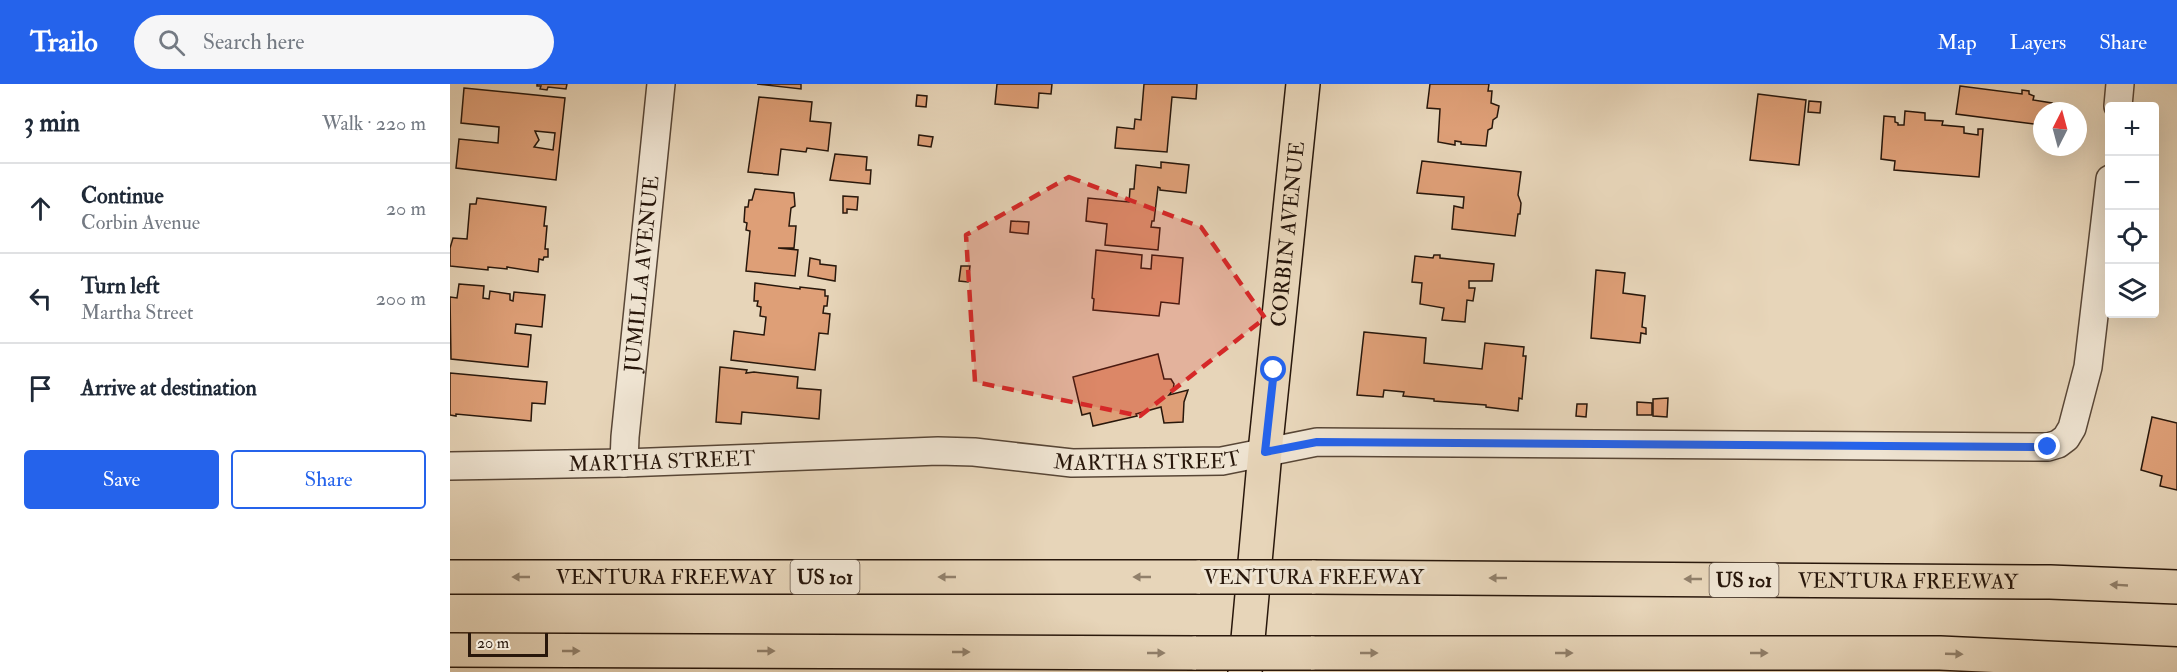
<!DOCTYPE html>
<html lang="en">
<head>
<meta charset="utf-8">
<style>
	:root { --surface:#fff; --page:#f6f6f7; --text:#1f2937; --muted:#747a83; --line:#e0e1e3; --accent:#2563eb }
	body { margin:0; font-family:"IM FELL Double Pica",serif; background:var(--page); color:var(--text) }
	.controls { position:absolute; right:18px; top:18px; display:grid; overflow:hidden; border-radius:6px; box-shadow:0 6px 24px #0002 }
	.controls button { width:54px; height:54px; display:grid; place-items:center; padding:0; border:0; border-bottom:2px solid var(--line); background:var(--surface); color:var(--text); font:30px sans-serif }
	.compass { position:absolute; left:1583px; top:18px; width:54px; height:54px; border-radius:50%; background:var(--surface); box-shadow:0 6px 24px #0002; rotate:6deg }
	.scale { position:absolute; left:18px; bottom:15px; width:80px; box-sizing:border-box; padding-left:6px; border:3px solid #28170b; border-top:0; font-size:16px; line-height:21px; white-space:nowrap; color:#28170b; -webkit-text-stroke:4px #efe4d2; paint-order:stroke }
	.stop { position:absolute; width:18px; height:18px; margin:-14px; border:4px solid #2563eb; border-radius:50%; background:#fff }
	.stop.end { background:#2563eb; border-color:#fff; box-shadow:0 2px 6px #0008 }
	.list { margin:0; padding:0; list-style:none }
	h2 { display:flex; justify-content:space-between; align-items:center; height:78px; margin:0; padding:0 24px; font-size:26px }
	h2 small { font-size:20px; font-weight:400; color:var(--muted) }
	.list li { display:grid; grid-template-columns:39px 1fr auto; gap:18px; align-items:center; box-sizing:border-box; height:90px; padding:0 24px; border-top:2px solid var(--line) }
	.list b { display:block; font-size:22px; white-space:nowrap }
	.list p { margin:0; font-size:20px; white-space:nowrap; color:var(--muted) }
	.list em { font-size:20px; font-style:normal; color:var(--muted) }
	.actions { display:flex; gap:12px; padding:18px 24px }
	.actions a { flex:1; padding:14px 0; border:2px solid var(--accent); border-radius:6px; text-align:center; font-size:21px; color:var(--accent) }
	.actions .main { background:var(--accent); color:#fff }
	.icon { flex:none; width:33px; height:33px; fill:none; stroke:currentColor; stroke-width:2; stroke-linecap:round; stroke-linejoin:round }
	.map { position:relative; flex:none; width:1727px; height:588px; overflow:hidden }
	header { display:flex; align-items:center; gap:36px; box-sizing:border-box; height:84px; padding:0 30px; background:var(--accent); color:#fff }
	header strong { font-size:28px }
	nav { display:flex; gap:33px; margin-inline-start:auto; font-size:21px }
	.search { width:420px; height:54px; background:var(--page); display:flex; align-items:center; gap:15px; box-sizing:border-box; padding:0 21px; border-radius:33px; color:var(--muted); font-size:22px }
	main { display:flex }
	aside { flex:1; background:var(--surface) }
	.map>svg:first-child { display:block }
</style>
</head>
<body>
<header>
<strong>Trailo</strong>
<div class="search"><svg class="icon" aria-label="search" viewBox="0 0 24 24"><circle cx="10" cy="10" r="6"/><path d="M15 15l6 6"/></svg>Search here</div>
<nav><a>Map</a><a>Layers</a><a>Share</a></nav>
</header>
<main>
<aside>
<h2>3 min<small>Walk · 220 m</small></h2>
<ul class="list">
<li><svg class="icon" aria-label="ahead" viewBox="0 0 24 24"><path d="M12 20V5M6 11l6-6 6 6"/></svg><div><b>Continue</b><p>Corbin Avenue</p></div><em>20 m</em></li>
<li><svg class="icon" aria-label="left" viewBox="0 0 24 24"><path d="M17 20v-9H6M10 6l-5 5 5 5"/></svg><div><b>Turn left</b><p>Martha Street</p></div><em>200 m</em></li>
<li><svg class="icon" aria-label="arrive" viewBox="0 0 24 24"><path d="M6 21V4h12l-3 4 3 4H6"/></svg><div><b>Arrive at destination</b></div></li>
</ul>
<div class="actions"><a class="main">Save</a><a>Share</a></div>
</aside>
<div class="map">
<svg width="1727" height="588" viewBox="0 0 1727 588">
	<rect width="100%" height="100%" fill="#e7d5b9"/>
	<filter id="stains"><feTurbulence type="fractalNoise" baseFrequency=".00333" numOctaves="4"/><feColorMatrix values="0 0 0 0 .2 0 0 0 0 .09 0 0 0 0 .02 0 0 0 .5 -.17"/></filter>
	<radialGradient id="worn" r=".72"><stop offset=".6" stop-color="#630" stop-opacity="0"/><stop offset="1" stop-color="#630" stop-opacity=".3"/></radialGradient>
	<g fill="#de9f77" stroke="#28170b" stroke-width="1.5" fill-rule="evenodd">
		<polygon points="87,0 117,0 116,5 98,3 97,6 90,5 91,2 87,2"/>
		<polygon points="307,0 351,0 351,5"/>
		<polygon points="547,0 602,0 601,10 589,9 588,24 545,20"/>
		<polygon points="694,0 747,0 746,15 722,13 717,68 665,64 667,43 684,45 685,35 691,36"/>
		<polygon points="980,0 1039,0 1038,7 1042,7 1041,19 1049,22 1047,33 1043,36 1042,44 1038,46 1036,62 1011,60 1011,58 1005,57 1005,61 988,58 990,25 977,24"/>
		<polygon points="1510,2 1572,10 1572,6 1579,7 1579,10 1584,12 1583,16 1602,19 1601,27 1592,27 1592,41 1506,30"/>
		<path d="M14 4 115 14 106 96 6 84 9 55 48 59 49 43 11 39ZM85 47 105 49 103 66 84 63 89 56Z"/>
		<polygon points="1308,10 1356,16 1349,81 1300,76"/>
		<polygon points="467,11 477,12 476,23 466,22"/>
		<polygon points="309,13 362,18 360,37 381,39 378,67 357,64 356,68 331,65 328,91 298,88"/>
		<polygon points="1359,17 1371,18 1370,29 1358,28"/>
		<polygon points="1455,27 1475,29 1475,36 1493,37 1492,41 1514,43 1514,49 1528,51 1528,45 1533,45 1529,93 1444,86 1445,77 1431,75 1434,32 1445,33 1445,38 1448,39 1448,41 1454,41"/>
		<polygon points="469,51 483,53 481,63 468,61"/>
		<polygon points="385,70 417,73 416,86 421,86 420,100 380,96"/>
		<polygon points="972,77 1071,88 1068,111 1071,119 1070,130 1068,130 1065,152 1002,145 1004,122 1013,124 1014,113 967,109"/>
		<polygon points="711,78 739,81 736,109 710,106 710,104 708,103 704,137 702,137 701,143 710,144 708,166 655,161 657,140 636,137 638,114 679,118 680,105 684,105 686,81 711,84"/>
		<polygon points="305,105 344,109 345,122 341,124 339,142 346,142 344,164 328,164 348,166 345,192 296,187 300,147 296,146 297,139 294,138 295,123 298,123 299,116 302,116"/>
		<polygon points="393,112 408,113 407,126 397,125 397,129 393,129"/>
		<polygon points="27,114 96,123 94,142 97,142 95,165 98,165 98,173 94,173 93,176 89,175 88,188 57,183 57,185 38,183 38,186 0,182 0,164 3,154 17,155 20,120 26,120"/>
		<polygon points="561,137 579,138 578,150 560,148"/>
		<polygon points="646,166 692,171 691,184 701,185 702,171 733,174 729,220 711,218 709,232 643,226 644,215 642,214"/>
		<polygon points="984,171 990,171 990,174 1044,180 1042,197 1019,197 1019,204 1025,204 1023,217 1017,216 1015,238 992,236 994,224 970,220 972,199 962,198 965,172 983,174"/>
		<polygon points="360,174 370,176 370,180 386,182 385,197 358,192"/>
		<polygon points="511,182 520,182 518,198 509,197"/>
		<polygon points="1146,186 1175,189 1173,209 1195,212 1192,243 1196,244 1196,250 1191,249 1190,259 1141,254"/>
		<polygon points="305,199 350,205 350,203 375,206 375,212 378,212 377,222 374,222 373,229 380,230 378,250 369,249 365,286 281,276 284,247 314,251 316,233 310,232 311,223 307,222 308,217 304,217"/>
		<polygon points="9,200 34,202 33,214 39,215 40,207 60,210 60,216 63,217 64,208 95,211 92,243 66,240 65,249 81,251 78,283 1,275 0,213 7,214"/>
		<polygon points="914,248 976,254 974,279 1032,285 1035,259 1074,263 1073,272 1076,272 1072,315 1069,314 1068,327 1036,323 1036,321 984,317 984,315 953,312 954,308 934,306 933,313 907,311"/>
		<polygon points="708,270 714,295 721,295 724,300 723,306 719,311 738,306 734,318 733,338 714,339 711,323 686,330 687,332 643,342 640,329 632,331 623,293"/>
		<polygon points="270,283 297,286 296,289 304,288 348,293 347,304 371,306 369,335 292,328 291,340 266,338"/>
		<polygon points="0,289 97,298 95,320 82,319 81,337 6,330 6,332 0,331"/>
		<polygon points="1218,314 1217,333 1203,332 1203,315"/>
		<polygon points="1187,318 1202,319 1202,331 1187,331"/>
		<polygon points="1127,320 1137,320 1136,333 1126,332"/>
		<polygon points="1702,333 1727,339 1727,406 1710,402 1712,392 1691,386"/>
	</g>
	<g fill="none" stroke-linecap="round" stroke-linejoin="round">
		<defs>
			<g id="minor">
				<polyline points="1668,22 1670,0"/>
				<path id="s1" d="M174 379 175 353 211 0"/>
				<path id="s2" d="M0 382 174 379 488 367 524 368 622 379 772 377 867 358 1598 363 1608 360 1616 354 1622 344 1638 283 1660 95"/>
			</g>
			<g id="major">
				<path id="s3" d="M795 588 815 368 853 0"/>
			</g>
			<g id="highway">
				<path id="s4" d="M0 493H750"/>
				<path id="s5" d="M862 493 1600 498 1727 503"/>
				<polyline points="0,566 746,569"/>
				<polyline points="861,569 1490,569 1727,580"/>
			</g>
		</defs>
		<use href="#minor" stroke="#584636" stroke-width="30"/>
		<use href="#major" stroke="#28170b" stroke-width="36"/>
		<use href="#highway" stroke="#28170b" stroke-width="36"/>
		<use href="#minor" stroke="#efe4d2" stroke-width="27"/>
		<use href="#major" stroke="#e7d5b9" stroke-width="33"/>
		<use href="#highway" stroke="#e7d5b9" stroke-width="33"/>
		<defs>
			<g id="highway-bridge">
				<polyline points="750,493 862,493"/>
				<polyline points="746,569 861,569"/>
			</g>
		</defs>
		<use href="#highway-bridge" stroke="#28170b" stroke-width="36" stroke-linecap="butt"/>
		<use href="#highway-bridge" stroke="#e7d5b9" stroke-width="33"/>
	</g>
	<defs><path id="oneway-solid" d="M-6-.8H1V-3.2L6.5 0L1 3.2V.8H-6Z" transform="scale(1.5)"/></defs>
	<g fill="#91806b">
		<use href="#oneway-solid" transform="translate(71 493) rotate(180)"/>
		<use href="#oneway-solid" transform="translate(497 493) rotate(180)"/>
		<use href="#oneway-solid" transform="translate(692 493) rotate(180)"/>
		<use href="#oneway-solid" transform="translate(1048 494) rotate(-180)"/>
		<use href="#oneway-solid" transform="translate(1243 495) rotate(-180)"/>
		<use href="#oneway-solid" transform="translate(1669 501) rotate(-177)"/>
		<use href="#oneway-solid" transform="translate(121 567)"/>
		<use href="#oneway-solid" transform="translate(316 567)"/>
		<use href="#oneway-solid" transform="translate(511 568)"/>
		<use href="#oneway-solid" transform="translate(706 569)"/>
		<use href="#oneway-solid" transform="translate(919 569)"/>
		<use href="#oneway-solid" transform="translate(1114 569)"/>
		<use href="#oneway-solid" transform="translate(1309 569)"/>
		<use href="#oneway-solid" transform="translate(1504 570) rotate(2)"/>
	</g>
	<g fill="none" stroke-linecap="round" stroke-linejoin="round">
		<polyline stroke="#2563eb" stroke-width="8" points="824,286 815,368 867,358 1598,363"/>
	</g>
	<path fill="#d62828" fill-opacity="0.2" stroke="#d62828" stroke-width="4.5" stroke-dasharray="12 8" stroke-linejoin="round" d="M619 93 751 143 815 234 690 332 525 298 516 151Z"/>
	<g text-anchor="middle" stroke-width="6" stroke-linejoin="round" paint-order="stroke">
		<g fill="#efe4d2" stroke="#645447" stroke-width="1.5">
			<rect x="340.5" y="476" width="69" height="34" rx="4.5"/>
			<rect x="1259.5" y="479" width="69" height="34" rx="4.5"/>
		</g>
		<g font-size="20" font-weight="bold" fill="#28170b">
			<text x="375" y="500">US 101</text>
			<text x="1294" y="503">US 101</text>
		</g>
		<g font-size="21" fill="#28170b" stroke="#efe4d2">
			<text dy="7" stroke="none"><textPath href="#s3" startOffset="440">CORBIN AVENUE</textPath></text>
			<text dy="7" stroke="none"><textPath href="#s1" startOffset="190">JUMILLA AVENUE</textPath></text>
			<text dy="7" stroke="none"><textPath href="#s2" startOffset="698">MARTHA STREET</textPath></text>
			<text dy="7" stroke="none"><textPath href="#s2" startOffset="212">MARTHA STREET</textPath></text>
			<text dy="7" stroke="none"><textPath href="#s4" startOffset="216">VENTURA FREEWAY</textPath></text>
			<text x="864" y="500">VENTURA FREEWAY</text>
			<text dy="7" stroke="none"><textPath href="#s5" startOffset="596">VENTURA FREEWAY</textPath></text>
		</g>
	</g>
	<rect width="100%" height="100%" filter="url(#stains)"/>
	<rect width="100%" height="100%" fill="url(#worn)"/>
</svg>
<div class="controls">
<button>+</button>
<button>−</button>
<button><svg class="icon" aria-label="locate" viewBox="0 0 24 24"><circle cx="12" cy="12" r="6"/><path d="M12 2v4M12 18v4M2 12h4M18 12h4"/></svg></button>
<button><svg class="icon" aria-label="layers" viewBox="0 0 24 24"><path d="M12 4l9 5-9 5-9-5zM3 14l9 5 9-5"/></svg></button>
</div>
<svg class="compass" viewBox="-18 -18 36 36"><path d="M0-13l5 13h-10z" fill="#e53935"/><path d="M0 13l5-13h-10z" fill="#747a83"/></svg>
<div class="scale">20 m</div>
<div class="stop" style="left:824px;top:286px"></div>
<div class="stop end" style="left:1598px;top:363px"></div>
</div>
</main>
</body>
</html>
